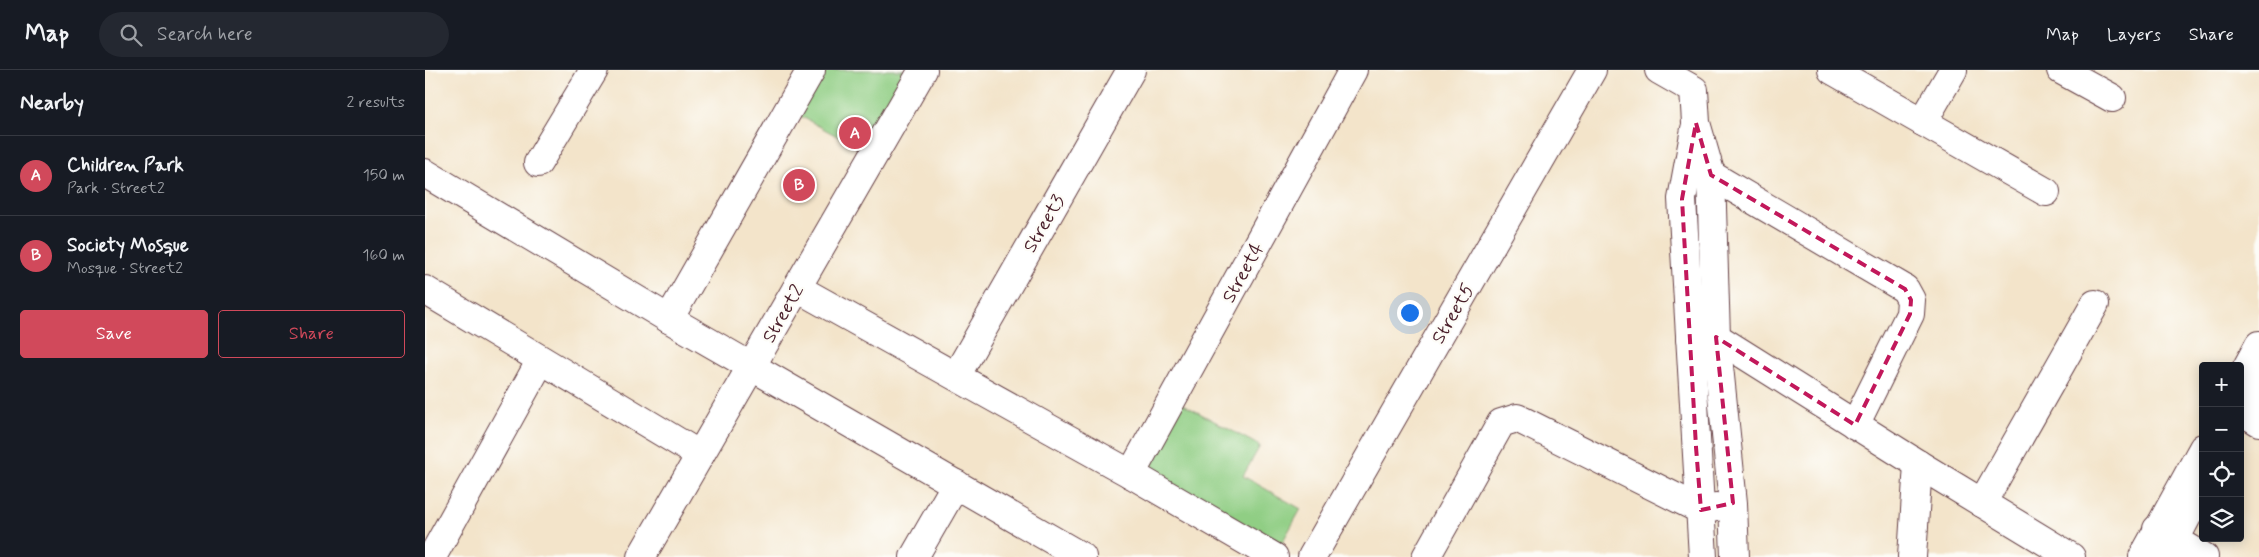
<!DOCTYPE html>
<html lang="en">
<head>
<meta charset="utf-8">
<style>
	:root { --surface:#171b24; --page:#242831; --text:#f1f3f6; --muted:#9ea1a6; --line:#363941; --accent:#d1495b }
	body { margin:0; font-family:Mynerve,sans-serif; background:var(--page); color:var(--text) }
	.controls { position:absolute; right:15px; bottom:15px; display:grid; overflow:hidden; border-radius:5px; box-shadow:0 2px 12px #0003 }
	.controls button { width:45px; height:45px; display:grid; place-items:center; padding:0; border:0; border-bottom:1px solid var(--line); background:var(--surface); color:var(--text); font:25px sans-serif }
	.you { position:absolute; left:984px; top:242px; width:18px; height:18px; margin:-12px; border:4px solid #fff; border-radius:50%; background:#1a73e8; box-shadow:0 0 0 8px #1a73e833 }
	.badge { display:grid; place-items:center; width:32px; height:32px; border-radius:50%; background:var(--accent); color:#fff; font-size:16px; font-weight:700 }
	.pin { position:absolute; translate:-50% -50%; border:2px solid #fff; box-shadow:0 1px 5px #0006 }
	.list { margin:0; padding:0; list-style:none }
	h2 { display:flex; justify-content:space-between; align-items:center; height:65px; margin:0; padding:0 20px; font-size:21px }
	h2 small { font-size:16px; font-weight:400; color:var(--muted) }
	.list li { display:grid; grid-template-columns:32px 1fr auto; gap:15px; align-items:center; box-sizing:border-box; height:80px; padding:0 20px; border-top:1px solid var(--line) }
	.list b { display:block; font-size:19px; white-space:nowrap }
	.list p { margin:0; font-size:16px; white-space:nowrap; color:var(--muted) }
	.list em { font-size:16px; font-style:normal; color:var(--muted) }
	.actions { display:flex; gap:10px; padding:15px 20px }
	.actions a { flex:1; padding:11px 0; border:1px solid var(--accent); border-radius:5px; text-align:center; font-size:18px; color:var(--accent) }
	.actions .main { background:var(--accent); color:#fff }
	.icon { flex:none; width:28px; height:28px; fill:none; stroke:currentColor; stroke-width:2; stroke-linecap:round; stroke-linejoin:round }
	.map { position:relative; flex:none; width:1834px; height:487px; overflow:hidden }
	header { display:flex; align-items:center; gap:30px; box-sizing:border-box; height:70px; padding:0 25px; background:var(--surface); border-bottom:1px solid var(--line) }
	header strong { font-size:24px }
	nav { display:flex; gap:28px; margin-inline-start:auto; font-size:18px }
	.search { width:350px; height:45px; background:var(--page); display:flex; align-items:center; gap:12px; box-sizing:border-box; padding:0 18px; border-radius:28px; color:var(--muted); font-size:19px }
	main { display:flex }
	aside { flex:1; background:var(--surface) }
	.map>svg:first-child { display:block }
</style>
</head>
<body>
<header>
<strong>Map</strong>
<div class="search"><svg class="icon" aria-label="search" viewBox="0 0 24 24"><circle cx="10" cy="10" r="6"/><path d="M15 15l6 6"/></svg>Search here</div>
<nav><a>Map</a><a>Layers</a><a>Share</a></nav>
</header>
<main>
<aside>
<h2>Nearby<small>2 results</small></h2>
<ul class="list">
<li><span class="badge">A</span><div><b>Children Park</b><p>Park · Street2</p></div><em>150 m</em></li>
<li><span class="badge">B</span><div><b>Society Mosque</b><p>Mosque · Street2</p></div><em>160 m</em></li>
</ul>
<div class="actions"><a class="main">Save</a><a>Share</a></div>
</aside>
<div class="map">
<svg width="1834" height="487" viewBox="0 0 1834 487">
	<rect width="100%" height="100%" fill="#fdfcf7"/>
	<filter id="ink" filterUnits="userSpaceOnUse"><feTurbulence type="fractalNoise" baseFrequency=".02" numOctaves="2"/><feDisplacementMap in="SourceGraphic" scale="10" xChannelSelector="R" yChannelSelector="G"/><feConvolveMatrix kernelMatrix="1 2 1 2 8 2 1 2 1" color-interpolation-filters="sRGB"/></filter>
	<filter id="wash" filterUnits="userSpaceOnUse"><feTurbulence type="fractalNoise" baseFrequency=".0096" numOctaves="4" result="noise"/><feDisplacementMap in="SourceGraphic" scale="20" xChannelSelector="R" yChannelSelector="G"/><feGaussianBlur stdDeviation="1.12" result="paint"/><feColorMatrix in="noise" values="0 0 0 0 0 0 0 0 0 0 0 0 0 0 0 0 0 1.4 0 .05"/><feComposite in="paint" operator="in"/></filter>
	<g filter="url(#wash)">
		<rect width="100%" height="100%" fill="#f3e4ca"/>
		<g fill="#90ce84" stroke="#6d7658">
			<polygon points="392,0 479,0 485,4 443,83 368,42"/>
			<polygon points="754,332 835,376 818,406 876,439 854,478 716,401"/>
		</g>
	</g>
	<g filter="url(#ink)">
		<g fill="none" stroke-linecap="round" stroke-linejoin="round">
			<defs>
				<g id="minor">
					<polyline points="1234,0 1269,20 1271,53 1286,105 1291,267 1308,433 1310,487"/>
					<polyline points="1407,0 1498,52"/>
					<polyline points="1528,0 1498,52 1621,122"/>
					<polyline points="1636,0 1687,28"/>
					<polyline points="1270,59 1257,129 1278,487"/>
					<polyline points="113,93 169,0"/>
					<polyline points="0,103 244,249 657,487"/>
					<polyline points="1286,105 1480,219 1486,230 1485,244 1430,355"/>
					<polyline points="372,218 706,404 849,487"/>
					<polyline points="0,220 275,385"/>
					<polyline points="244,249 386,0"/>
					<polyline points="1265,269 1291,267 1493,394 1646,487"/>
					<polyline points="531,306 706,0"/>
					<polyline points="1815,340 1834,352"/>
					<polyline points="706,404 928,0"/>
					<polyline points="1557,433 1670,234"/>
					<polyline points="1732,459 1779,487"/>
					<polyline points="7,487 116,290"/>
					<polyline points="216,487 498,0"/>
					<polyline points="489,487 531,414"/>
					<polyline points="887,487 1167,0"/>
					<polyline points="1001,487 1076,353 1092,348 1276,440 1291,437"/>
					<polyline points="1487,487 1493,394"/>
				</g>
				<g id="tertiary">
					<polyline points="1815,310 1834,275"/>
					<polyline points="1815,346 1834,312"/>
					<polyline points="1718,487 1778,378"/>
					<polyline points="1741,487 1778,416"/>
				</g>
			</defs>
			<use href="#minor" stroke="#633d43" stroke-width="30"/>
			<use href="#tertiary" stroke="#633d43" stroke-width="30"/>
			<use href="#minor" stroke="#fff" stroke-width="28"/>
			<use href="#tertiary" stroke="#fff" stroke-width="28"/>
		</g>
	</g>
	<path fill="none" stroke="#c2185b" stroke-width="4" stroke-dasharray="10 6" stroke-linejoin="round" d="M1271 53 1286 105 1480 219 1486 230 1485 244 1430 355 1291 267 1308 433 1276 440 1271 377 1257 129Z"/>
	<g text-anchor="middle" stroke-width="4.5" stroke-linejoin="round" paint-order="stroke">
		<g font-size="19" fill="#4a1f2b" stroke="#fdfcf7">
			<text transform="translate(618 153) rotate(-60)" y="7">Street3</text>
			<text transform="translate(817 202) rotate(-61)" y="7">Street4</text>
			<text transform="translate(357 243) rotate(-60)" y="7">Street2</text>
			<text transform="translate(1027 243) rotate(-60)" y="7">Street5</text>
		</g>
	</g>
</svg>
<div class="controls">
<button>+</button>
<button>−</button>
<button><svg class="icon" aria-label="locate" viewBox="0 0 24 24"><circle cx="12" cy="12" r="6"/><path d="M12 2v4M12 18v4M2 12h4M18 12h4"/></svg></button>
<button><svg class="icon" aria-label="layers" viewBox="0 0 24 24"><path d="M12 4l9 5-9 5-9-5zM3 14l9 5 9-5"/></svg></button>
</div>
<div class="you"></div>
<div class="pin badge" style="left:430px;top:63px">A</div>
<div class="pin badge" style="left:374px;top:115px">B</div>
</div>
</main>
</body>
</html>
